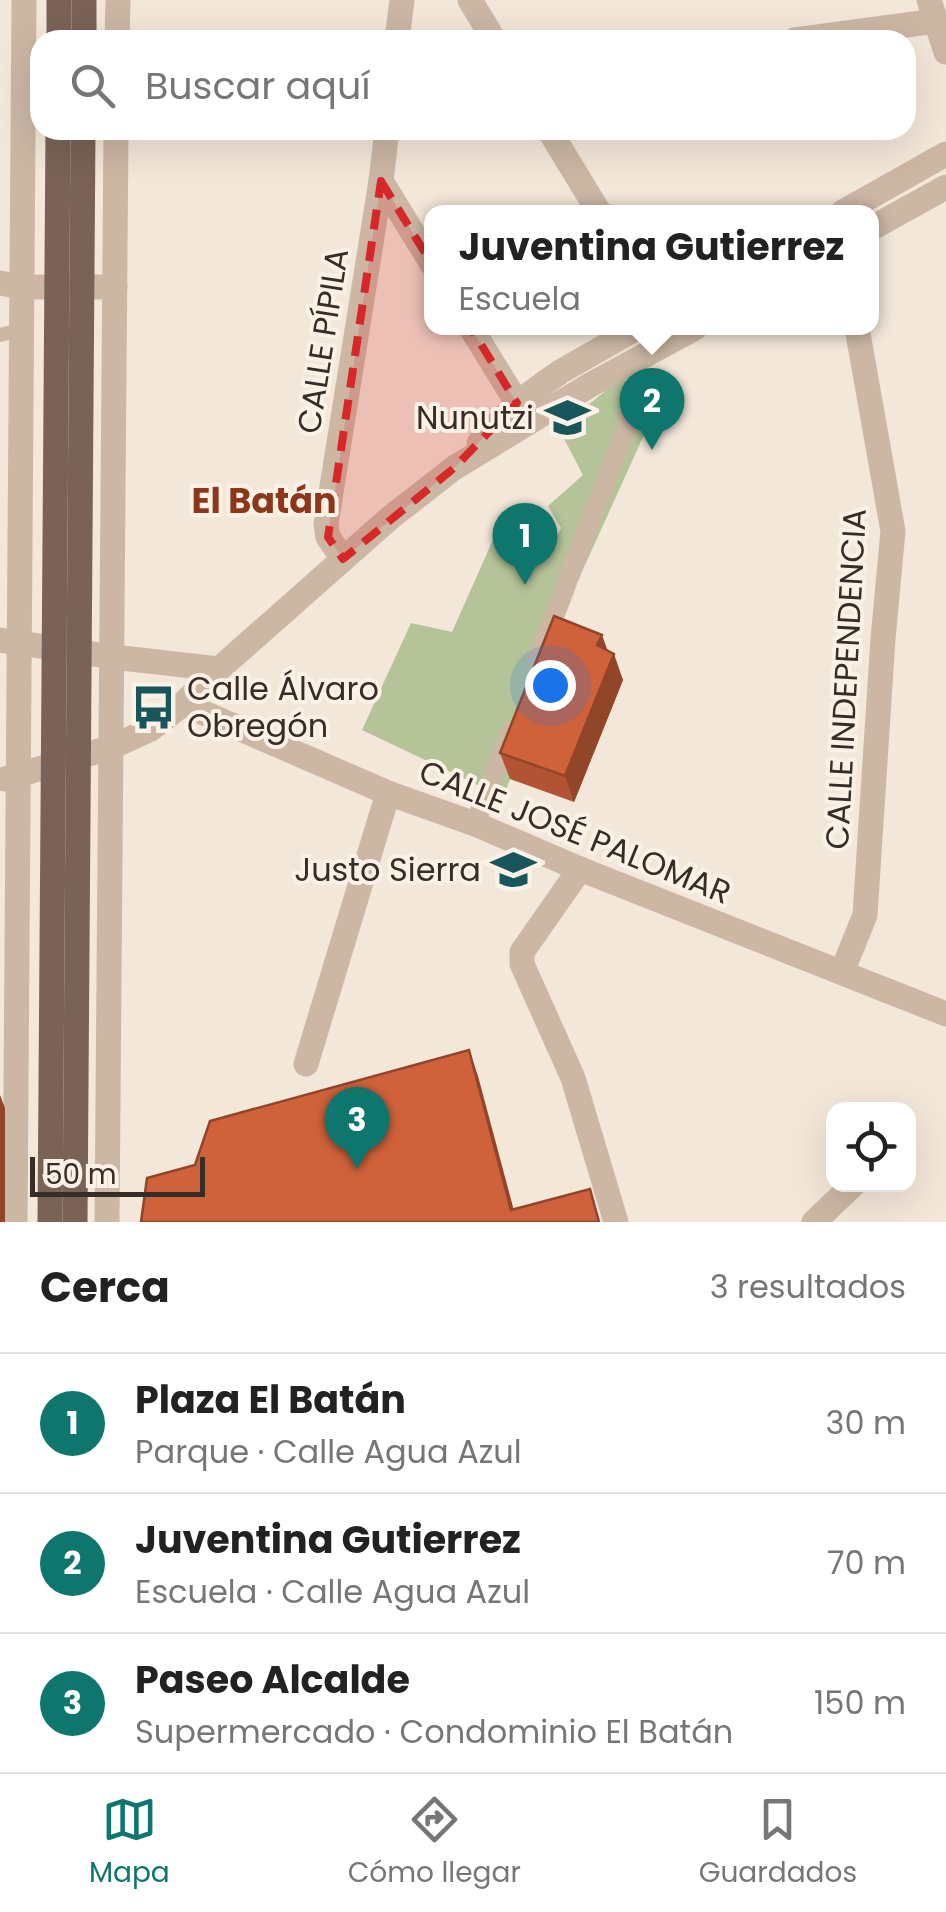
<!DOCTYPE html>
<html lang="es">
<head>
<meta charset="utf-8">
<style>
	:root { --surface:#fff; --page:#f2f2f2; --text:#222; --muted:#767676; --line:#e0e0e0; --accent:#0f766e }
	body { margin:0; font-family:Poppins,sans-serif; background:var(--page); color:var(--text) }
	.controls { position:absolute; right:30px; bottom:30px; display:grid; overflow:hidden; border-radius:20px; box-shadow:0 10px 40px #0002 }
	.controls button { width:90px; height:90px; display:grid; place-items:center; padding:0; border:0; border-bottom:2px solid var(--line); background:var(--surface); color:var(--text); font:50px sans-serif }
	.scale { position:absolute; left:30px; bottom:25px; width:175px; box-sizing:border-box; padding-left:10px; border:5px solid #372c26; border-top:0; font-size:28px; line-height:35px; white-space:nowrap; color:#372c26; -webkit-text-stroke:8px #fbf1e6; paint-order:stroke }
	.you { position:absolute; left:550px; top:685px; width:35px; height:35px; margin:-25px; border:8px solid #fff; border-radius:50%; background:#1a73e8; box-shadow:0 0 0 15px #1a73e833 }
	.badge { display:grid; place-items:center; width:65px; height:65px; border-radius:50%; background:var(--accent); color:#fff; font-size:32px; font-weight:700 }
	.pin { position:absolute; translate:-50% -82px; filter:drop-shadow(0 2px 5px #0008) }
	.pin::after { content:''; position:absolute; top:52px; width:35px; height:30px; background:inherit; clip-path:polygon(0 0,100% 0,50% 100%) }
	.popup { position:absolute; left:424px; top:205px; width:455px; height:130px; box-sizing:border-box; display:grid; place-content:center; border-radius:20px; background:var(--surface); filter:drop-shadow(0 2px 8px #0005); font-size:32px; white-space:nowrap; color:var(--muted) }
	.popup b { font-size:38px; color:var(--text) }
	.popup::after { content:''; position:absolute; left:50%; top:100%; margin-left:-20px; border:20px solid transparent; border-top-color:var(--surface) }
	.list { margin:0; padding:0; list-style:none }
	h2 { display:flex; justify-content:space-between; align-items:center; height:130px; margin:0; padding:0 40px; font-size:42px }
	h2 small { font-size:32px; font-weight:400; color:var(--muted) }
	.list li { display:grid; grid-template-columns:65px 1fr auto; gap:30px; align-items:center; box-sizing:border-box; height:140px; padding:0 40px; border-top:2px solid var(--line) }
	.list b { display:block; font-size:38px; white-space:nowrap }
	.list p { margin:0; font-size:32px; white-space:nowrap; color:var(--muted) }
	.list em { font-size:32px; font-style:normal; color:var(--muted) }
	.icon { flex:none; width:55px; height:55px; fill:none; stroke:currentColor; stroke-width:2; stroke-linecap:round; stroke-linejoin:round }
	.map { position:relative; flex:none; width:946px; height:1222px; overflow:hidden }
	.search { position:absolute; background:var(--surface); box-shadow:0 10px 40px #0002; left:30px; right:30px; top:30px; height:110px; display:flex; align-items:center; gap:25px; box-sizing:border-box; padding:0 35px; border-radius:30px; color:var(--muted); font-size:38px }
	.sheet { height:550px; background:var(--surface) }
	nav { display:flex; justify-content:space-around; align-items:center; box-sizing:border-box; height:140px; border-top:2px solid var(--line); background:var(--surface); font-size:28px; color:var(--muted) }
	nav a { display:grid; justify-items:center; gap:5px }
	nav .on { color:var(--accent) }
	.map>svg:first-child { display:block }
</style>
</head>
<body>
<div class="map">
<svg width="946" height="1222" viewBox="0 0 946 1222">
	<rect width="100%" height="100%" fill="#f3e7d9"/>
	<polygon fill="#b4c398" points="620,379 655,389 653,415 561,618 570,626 503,797 362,730 411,623 452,632 496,533 510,546 524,536 550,551 561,528 548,506 583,475 559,429"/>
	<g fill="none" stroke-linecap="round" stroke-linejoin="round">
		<polyline stroke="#ccb7a4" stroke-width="14" points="0,335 21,330"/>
		<g stroke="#ccb7a4" stroke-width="20">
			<polyline points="538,659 635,403"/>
			<polyline points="475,824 510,732"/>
		</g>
		<g stroke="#ccb7a4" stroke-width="25">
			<polyline points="470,0 494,40"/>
			<polyline points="929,0 946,52"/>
			<polyline points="397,40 402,0"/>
			<polyline points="795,40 936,21"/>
			<polyline points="549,130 599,212"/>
			<polyline points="381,181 432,264"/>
			<polyline points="0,283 21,287 115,287"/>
			<polyline points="471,328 527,419"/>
			<polyline points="343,559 328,537 326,524 381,181 387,130"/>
			<polyline points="0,640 113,657 219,669"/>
			<polyline points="183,704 388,793 475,824 580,869 946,1014"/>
			<polyline points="580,869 522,952 522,964 573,1078 616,1222"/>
			<polyline points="842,972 865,915 883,639 893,531 857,328"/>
			<polyline points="306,1064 388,793"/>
			<polyline points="814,1222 854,1184"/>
		</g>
		<g stroke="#ccb7a4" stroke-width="25">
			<polyline points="117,40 118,0"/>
			<polyline points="843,212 946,154"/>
			<polyline points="872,228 946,187"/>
			<polyline points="479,443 517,403 560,372 637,328"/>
			<polyline points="5,779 112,747 151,729 183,704 219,669 391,517 454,468 590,385 695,328"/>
			<polyline points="15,1222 24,0"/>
			<polyline points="107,1222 116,130"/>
		</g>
		<g stroke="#7a6356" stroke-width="25">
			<polyline points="59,40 59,0"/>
			<polyline points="84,40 84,0"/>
			<polyline points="50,1222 58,130"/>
			<polyline points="75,1222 83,130"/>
		</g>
	</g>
	<polygon fill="#b25433" points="608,651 623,680 574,802 510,779 500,753"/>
	<g fill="#914529">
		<polygon points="602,635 611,660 614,654 623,680 574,802 565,776 597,645"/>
		<polygon points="469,1050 478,1076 517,1222 511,1210"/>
		<polygon points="0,1095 5,1108 5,1222 0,1222"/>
	</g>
	<g fill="#cf623b" stroke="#914529" stroke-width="2.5">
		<polygon points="554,616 602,635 597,645 614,654 565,776 500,753"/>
		<polygon points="469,1050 511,1210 590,1189 599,1222 141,1222 147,1178 195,1165 210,1121"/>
	</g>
	<path fill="#d62828" fill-opacity="0.2" stroke="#d62828" stroke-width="8" stroke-dasharray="20 12" stroke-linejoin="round" d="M381 181 517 403 454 468 343 559 328 537Z"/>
	<defs>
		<symbol id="school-bare" viewBox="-9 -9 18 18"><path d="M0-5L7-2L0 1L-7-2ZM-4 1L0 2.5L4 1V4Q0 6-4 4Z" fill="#19565c" stroke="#fbf1e6" stroke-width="2.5" paint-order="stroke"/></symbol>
		<symbol id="bus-bare" viewBox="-9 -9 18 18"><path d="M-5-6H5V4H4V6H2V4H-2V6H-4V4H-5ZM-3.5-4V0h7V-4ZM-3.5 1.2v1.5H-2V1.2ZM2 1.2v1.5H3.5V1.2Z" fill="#19565c" stroke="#fbf1e6" stroke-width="2.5" paint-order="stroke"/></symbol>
	</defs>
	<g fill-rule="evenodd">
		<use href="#school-bare" x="536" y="386" width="63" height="63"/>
		<use href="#bus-bare" x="122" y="676" width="63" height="63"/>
		<use href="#school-bare" x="482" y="838" width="63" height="63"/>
	</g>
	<g text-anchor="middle" stroke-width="8" stroke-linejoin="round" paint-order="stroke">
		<g font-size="32" fill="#372c26" stroke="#fbf1e6">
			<text transform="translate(323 341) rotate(-81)" y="11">CALLE PÍPILA</text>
			<text transform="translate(846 679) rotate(-87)" y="11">CALLE INDEPENDENCIA</text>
			<text transform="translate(575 832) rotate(22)" y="11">CALLE JOSÉ PALOMAR</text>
		</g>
		<g font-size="32" fill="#372c26" stroke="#fbf1e6" text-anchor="end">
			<text x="534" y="429">Nunutzi</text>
			<text x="187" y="700" text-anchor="start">Calle Álvaro<tspan x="187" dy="37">Obregón</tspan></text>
			<text x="481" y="881">Justo Sierra</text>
		</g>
		<g font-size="35" font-weight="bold" fill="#8c3719" stroke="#fbf1e6">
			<text x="264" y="513">El Batán</text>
		</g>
	</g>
</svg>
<div class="controls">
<button><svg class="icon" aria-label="locate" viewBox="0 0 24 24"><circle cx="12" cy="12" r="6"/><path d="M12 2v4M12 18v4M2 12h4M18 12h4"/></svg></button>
</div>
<div class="scale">50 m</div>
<div class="you"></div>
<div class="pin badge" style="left:525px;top:585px">1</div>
<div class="pin badge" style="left:652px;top:450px">2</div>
<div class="popup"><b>Juventina Gutierrez</b>Escuela</div>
<div class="pin badge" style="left:357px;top:1169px">3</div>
<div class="search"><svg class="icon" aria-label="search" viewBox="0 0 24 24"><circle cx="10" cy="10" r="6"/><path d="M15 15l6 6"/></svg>Buscar aquí</div>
</div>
<section class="sheet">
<h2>Cerca<small>3 resultados</small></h2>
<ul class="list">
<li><span class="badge">1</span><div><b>Plaza El Batán</b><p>Parque · Calle Agua Azul</p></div><em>30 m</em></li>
<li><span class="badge">2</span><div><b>Juventina Gutierrez</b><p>Escuela · Calle Agua Azul</p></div><em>70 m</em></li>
<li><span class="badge">3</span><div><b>Paseo Alcalde</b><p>Supermercado · Condominio El Batán</p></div><em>150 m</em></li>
</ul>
</section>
<nav>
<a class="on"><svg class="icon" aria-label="map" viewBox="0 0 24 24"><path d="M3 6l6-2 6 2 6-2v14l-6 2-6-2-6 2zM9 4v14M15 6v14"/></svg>Mapa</a>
<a><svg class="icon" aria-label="directions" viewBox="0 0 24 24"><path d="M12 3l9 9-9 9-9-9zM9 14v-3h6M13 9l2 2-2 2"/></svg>Cómo llegar</a>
<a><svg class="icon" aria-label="saved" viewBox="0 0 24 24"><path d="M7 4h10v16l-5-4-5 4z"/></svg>Guardados</a>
</nav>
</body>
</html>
